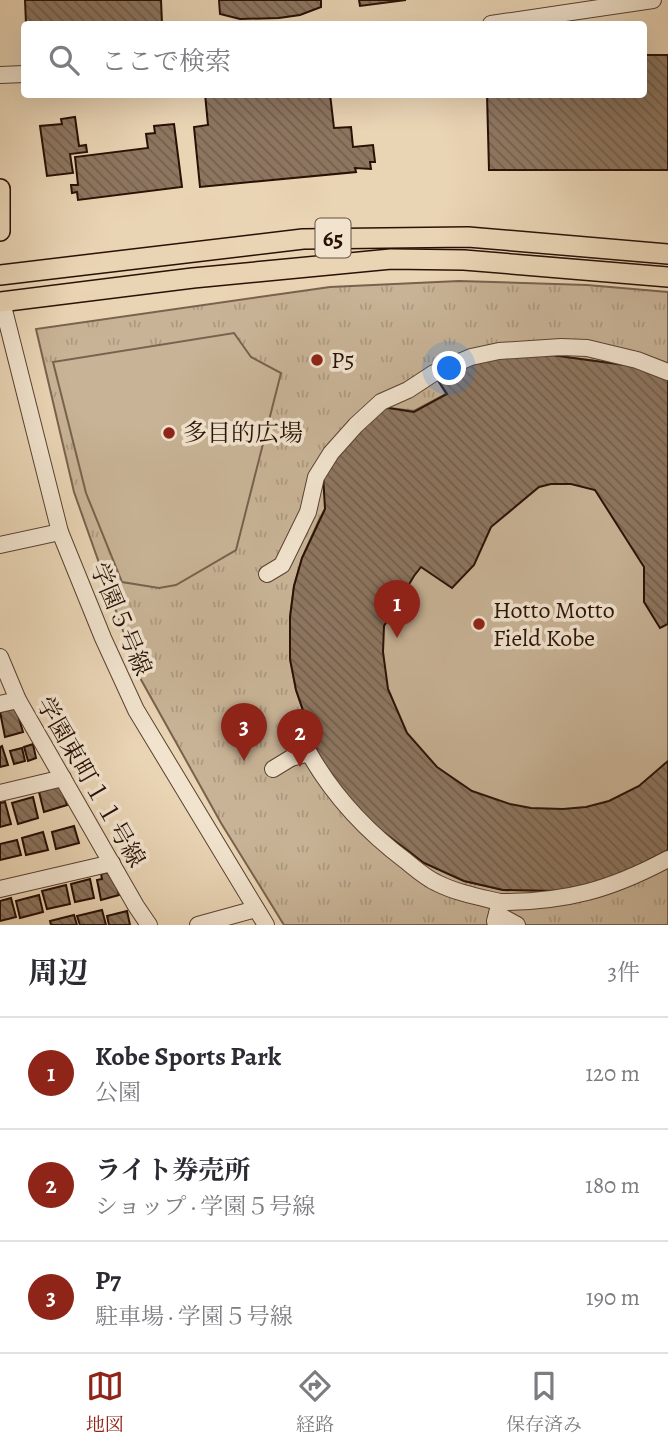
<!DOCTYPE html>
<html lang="ja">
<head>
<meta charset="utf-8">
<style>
	:root { --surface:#fff; --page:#f2f2f3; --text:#2b2b33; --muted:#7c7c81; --line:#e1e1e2; --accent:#8f2418 }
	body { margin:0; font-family:Alegreya,"Noto Serif JP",serif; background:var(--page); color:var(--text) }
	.you { position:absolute; left:450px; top:369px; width:24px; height:24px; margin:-18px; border:5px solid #fff; border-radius:50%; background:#1a73e8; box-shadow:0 0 0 10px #1a73e833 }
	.badge { display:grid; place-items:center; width:46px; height:46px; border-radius:50%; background:var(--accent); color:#fff; font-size:23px; font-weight:700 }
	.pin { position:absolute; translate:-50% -58px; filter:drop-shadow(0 2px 4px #0008) }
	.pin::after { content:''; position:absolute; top:37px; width:24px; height:21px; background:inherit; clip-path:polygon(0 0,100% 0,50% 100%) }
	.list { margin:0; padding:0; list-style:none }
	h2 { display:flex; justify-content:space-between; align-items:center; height:91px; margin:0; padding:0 28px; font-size:30px }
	h2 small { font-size:23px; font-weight:400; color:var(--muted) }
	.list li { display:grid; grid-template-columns:46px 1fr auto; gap:21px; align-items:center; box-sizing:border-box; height:112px; padding:0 28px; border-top:2px solid var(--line) }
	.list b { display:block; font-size:26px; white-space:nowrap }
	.list p { margin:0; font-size:23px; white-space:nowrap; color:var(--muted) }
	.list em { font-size:23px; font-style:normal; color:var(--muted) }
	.icon { flex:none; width:38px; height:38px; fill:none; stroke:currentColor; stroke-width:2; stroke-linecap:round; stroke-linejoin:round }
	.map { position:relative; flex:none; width:668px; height:925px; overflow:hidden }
	.search { position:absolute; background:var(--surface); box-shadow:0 7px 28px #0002; left:21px; right:21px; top:21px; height:77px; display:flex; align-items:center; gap:18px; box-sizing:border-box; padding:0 24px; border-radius:7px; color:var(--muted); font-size:26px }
	.sheet { height:427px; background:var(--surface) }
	nav { display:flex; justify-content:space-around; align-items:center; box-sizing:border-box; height:98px; border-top:2px solid var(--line); background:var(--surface); font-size:19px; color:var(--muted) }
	nav a { display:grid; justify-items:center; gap:4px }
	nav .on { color:var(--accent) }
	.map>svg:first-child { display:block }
</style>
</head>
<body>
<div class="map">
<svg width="668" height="925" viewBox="0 0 668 925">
	<defs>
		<pattern id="park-tufts" width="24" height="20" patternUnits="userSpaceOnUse" patternTransform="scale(1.75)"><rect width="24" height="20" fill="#c8b396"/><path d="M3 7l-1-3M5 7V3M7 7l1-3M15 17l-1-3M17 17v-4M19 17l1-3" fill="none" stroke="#ac9980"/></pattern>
		<pattern id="building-back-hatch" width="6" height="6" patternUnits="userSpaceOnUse" patternTransform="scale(1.75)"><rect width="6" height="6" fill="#8d7660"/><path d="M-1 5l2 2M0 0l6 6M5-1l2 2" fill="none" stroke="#735f4d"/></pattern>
	</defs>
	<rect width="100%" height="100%" fill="#e9d4b4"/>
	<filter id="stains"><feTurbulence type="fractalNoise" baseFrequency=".00286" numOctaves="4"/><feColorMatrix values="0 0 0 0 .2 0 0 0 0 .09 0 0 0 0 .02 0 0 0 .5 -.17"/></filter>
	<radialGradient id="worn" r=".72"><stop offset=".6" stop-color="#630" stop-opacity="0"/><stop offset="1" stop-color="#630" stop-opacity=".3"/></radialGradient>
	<polygon fill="url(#park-tufts)" stroke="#78624e" stroke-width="2" points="459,281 587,285 668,292 668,925 284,925 221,823 139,676 74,492 36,329 330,287"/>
	<g fill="#c8b396" stroke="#78624e" stroke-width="2">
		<polygon points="234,333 251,357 281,373 236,550 176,585 159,588 122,582 86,493 53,362"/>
		<polygon points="551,355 632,366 668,379 668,850 648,861 559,891 503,890 464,881 424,863 370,822 317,751 296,690 290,659 290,617 294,586 302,558 319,520 382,407 414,411 446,394 437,379"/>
	</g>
	<g fill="url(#building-back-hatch)" stroke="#291106" stroke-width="2">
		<polygon points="25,0 161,0 162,24 26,24"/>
		<polygon points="219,0 321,0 321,7 300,15 279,18 240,19 220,14"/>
		<polygon points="359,0 406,0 360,6"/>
		<polygon points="644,55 668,55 668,170 489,170 487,94 644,94"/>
		<polygon points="205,94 330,94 334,128 351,127 353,147 373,145 375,162 370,162 371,169 355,168 356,172 200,187 194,127 208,125"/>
		<polygon points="75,117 79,146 86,145 87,152 70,154 73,173 47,176 40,126 62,124 61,119"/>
		<polygon points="174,124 182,187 78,200 77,192 72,193 71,185 78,185 75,157 148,148 146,134 155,133 154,126"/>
		<polygon points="551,355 632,366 668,379 668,624 660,628 644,602 644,567 595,490 571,484 551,484 539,487 491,527 474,565 452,588 421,567 414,576 384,626 383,652 388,689 407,733 437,767 472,791 510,804 531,808 563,809 586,807 609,801 639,786 668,761 668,850 630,870 596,883 559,891 503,890 464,881 424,863 370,822 330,776 317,751 296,690 290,659 290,617 294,586 302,558 325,509 323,474 335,458 382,407 414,412 447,394 437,379 468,366 499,357"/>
		<polygon points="16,708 23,732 5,737 0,712"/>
		<polygon points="33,744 36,758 28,761 24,747"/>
		<polygon points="2,746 8,765 0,767 0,747"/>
		<polygon points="22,748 25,761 14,764 10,751"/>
		<polygon points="61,786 67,805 44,812 39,792"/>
		<polygon points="33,797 38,818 18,824 12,803"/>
		<polygon points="5,802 11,824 0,827 0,803"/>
		<polygon points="74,826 79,843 56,849 52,832"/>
		<polygon points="43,832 48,850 26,855 22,838"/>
		<polygon points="17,840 21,855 0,860 0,844"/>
		<polygon points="113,871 119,895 101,900 97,880 102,879 101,874"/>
		<polygon points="90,879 94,898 75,902 71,884"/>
		<polygon points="66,885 70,904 47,909 42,891"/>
		<polygon points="39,895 43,912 20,918 16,901"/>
		<polygon points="11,898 16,917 0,921 0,901"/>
		<polygon points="102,910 106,925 80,925 77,916"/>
		<polygon points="127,911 130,925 109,925 107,916"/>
		<polygon points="74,915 77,925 51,925 50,921"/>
	</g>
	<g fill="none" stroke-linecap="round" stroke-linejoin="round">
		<defs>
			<g id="minor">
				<polyline points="491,24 653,0"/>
				<polyline points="0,75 24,74"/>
				<polyline points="2,302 60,532 103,638 136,710 266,925"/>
				<polyline points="0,545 60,532"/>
				<polyline points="267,574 282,565 308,512 316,477 331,453 356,425 381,402 408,390 434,373 471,357 499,351 561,347 587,348 637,360 668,372"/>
				<polyline points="0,657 18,700 136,906 149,925"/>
				<polyline points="0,704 18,700"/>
				<path d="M273 769 291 758 309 753C334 797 366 831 406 861 416 869 426 878 437 883 457 893 479 897 500 902"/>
				<polyline points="0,793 63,778"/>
				<polyline points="0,889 112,863"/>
				<polyline points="497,914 517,925"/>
				<polyline points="198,925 256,909"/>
				<path d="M496 925 495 921 500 902C566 902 610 890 668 859"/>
			</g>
			<g id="major">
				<polyline points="0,189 0,231"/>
				<polyline points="0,275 303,239 468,237 668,254"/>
				<polyline points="0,302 193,278 391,259 464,260 668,277"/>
			</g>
		</defs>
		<use href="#minor" stroke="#594232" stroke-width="18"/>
		<use href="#major" stroke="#291106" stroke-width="22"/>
		<use href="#minor" stroke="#f1e3ce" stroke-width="16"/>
		<use href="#major" stroke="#e9d4b4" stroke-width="19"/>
	</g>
	<g fill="#8f2418" stroke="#f1e3ce" stroke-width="2.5">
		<circle cx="317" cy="360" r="7"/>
		<circle cx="169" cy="433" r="7"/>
		<circle cx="479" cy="624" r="7"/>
	</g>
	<g text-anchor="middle" stroke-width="7" stroke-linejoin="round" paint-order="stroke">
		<rect fill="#f1e3ce" stroke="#655042" stroke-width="2" x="315.5" y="218.5" width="35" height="39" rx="5"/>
		<g font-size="23" font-weight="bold" fill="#291106">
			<text x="333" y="246">65</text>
		</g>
		<g font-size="24" fill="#291106" stroke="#f1e3ce" text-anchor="start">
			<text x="331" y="368">P5</text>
			<text x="183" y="441">多目的広場</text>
			<text x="493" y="618">Hotto Motto<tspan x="493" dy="28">Field Kobe</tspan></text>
		</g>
		<g font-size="24" fill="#291106" stroke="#f1e3ce">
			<text transform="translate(121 619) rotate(67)" y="8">学園５号線</text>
			<text transform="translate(91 782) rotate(60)" y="8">学園東町１１号線</text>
		</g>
	</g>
	<rect width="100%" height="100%" filter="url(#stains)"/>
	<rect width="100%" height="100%" fill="url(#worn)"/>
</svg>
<div class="you"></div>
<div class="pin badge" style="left:397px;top:638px">1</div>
<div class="pin badge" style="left:300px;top:767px">2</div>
<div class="pin badge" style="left:244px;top:761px">3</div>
<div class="search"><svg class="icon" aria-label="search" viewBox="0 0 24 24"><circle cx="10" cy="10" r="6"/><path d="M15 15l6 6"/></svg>ここで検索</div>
</div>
<section class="sheet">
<h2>周辺<small>3件</small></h2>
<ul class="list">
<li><span class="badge">1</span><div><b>Kobe Sports Park</b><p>公園</p></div><em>120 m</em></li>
<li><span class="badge">2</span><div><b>ライト券売所</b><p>ショップ · 学園５号線</p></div><em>180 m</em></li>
<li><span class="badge">3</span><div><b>P7</b><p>駐車場 · 学園５号線</p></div><em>190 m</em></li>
</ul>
</section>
<nav>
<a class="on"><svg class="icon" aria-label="map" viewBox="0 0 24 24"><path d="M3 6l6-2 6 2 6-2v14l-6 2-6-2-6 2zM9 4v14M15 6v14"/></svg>地図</a>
<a><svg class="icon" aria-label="directions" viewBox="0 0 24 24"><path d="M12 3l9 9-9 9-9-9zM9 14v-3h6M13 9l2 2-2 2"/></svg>経路</a>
<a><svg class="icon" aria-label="saved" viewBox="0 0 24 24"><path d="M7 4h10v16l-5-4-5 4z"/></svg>保存済み</a>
</nav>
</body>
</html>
